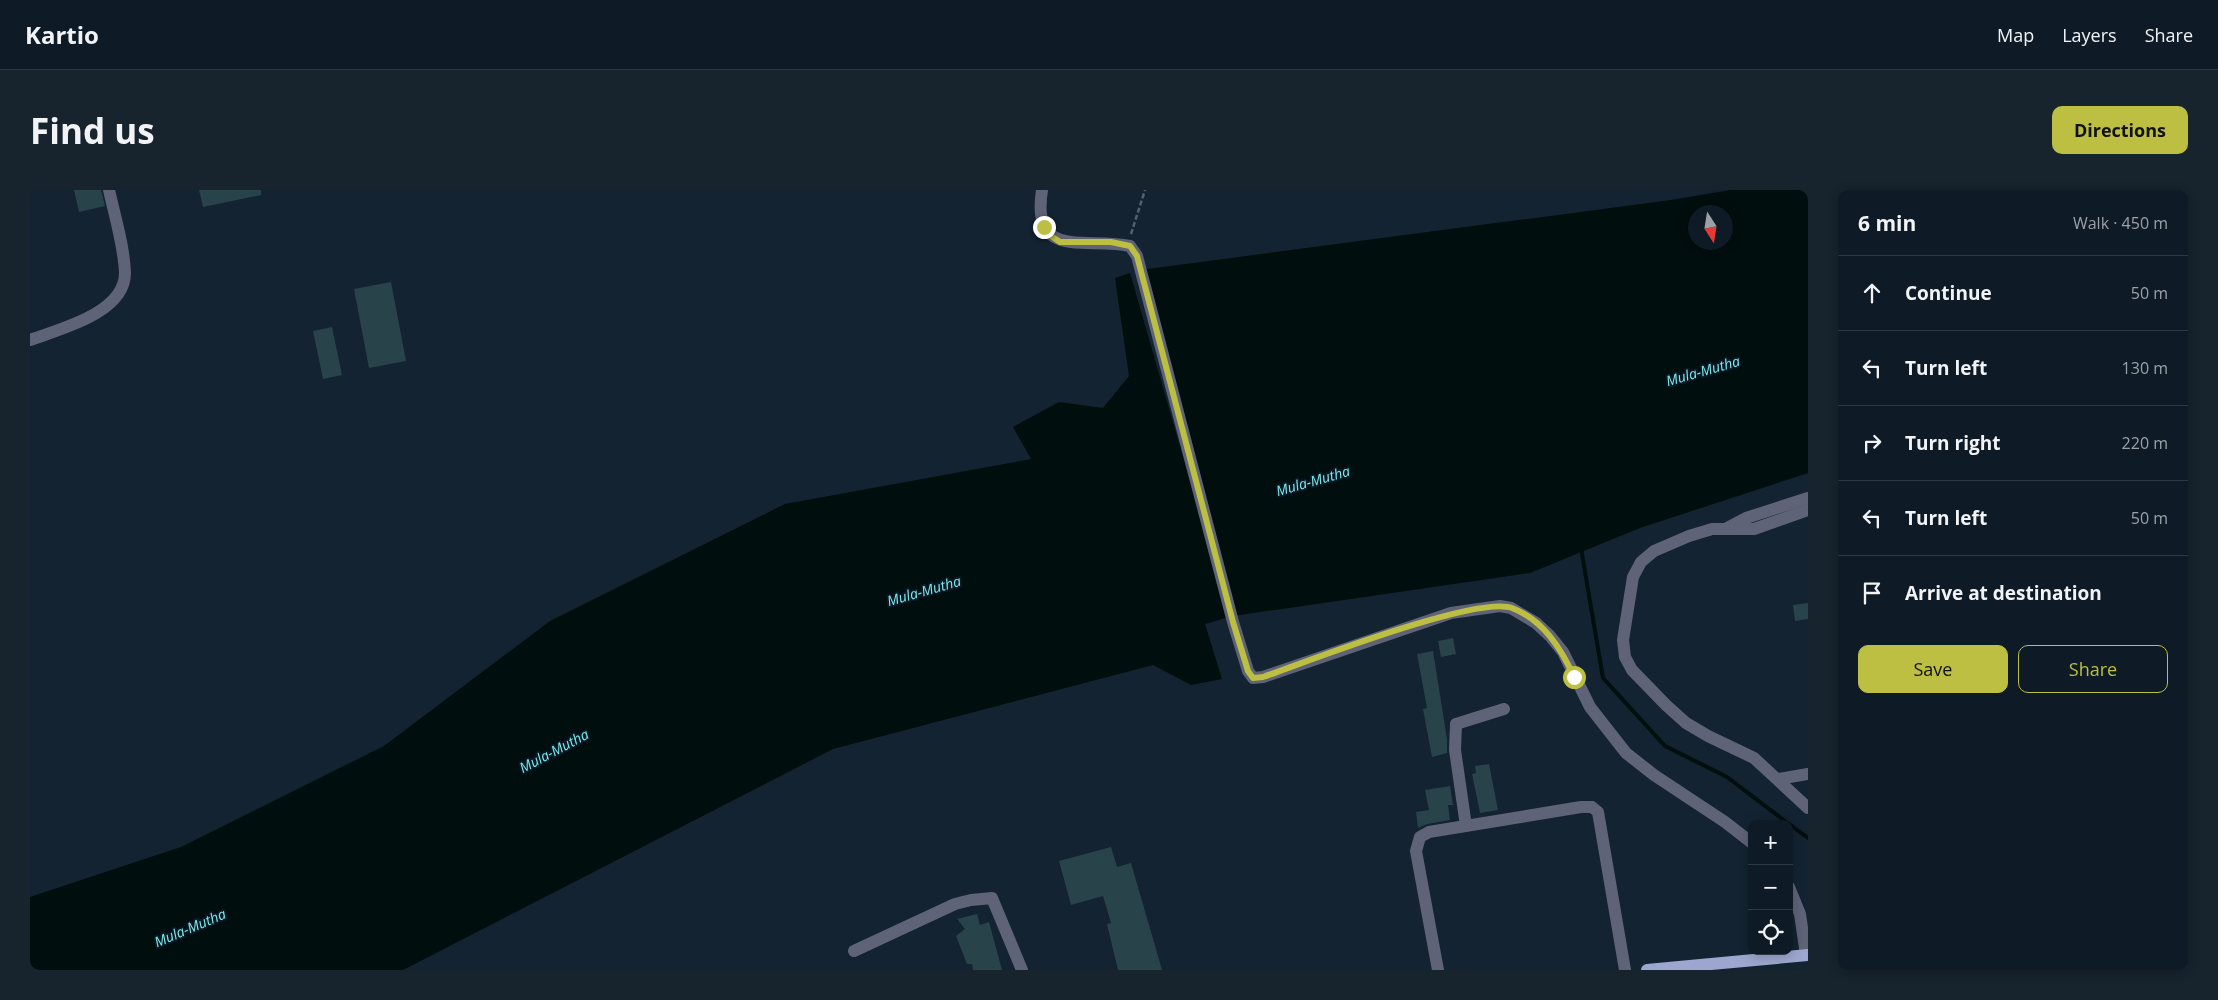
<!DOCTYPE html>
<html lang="en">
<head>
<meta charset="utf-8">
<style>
	:root { --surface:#0e1a25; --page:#17232d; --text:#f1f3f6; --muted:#9ba1a7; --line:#2e3842; --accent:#bdbf43 }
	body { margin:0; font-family:"Open Sans",sans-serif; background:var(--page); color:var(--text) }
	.controls { position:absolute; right:15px; bottom:15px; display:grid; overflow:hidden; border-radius:10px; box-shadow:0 2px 12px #0003 }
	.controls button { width:45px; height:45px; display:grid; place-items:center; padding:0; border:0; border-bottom:1px solid var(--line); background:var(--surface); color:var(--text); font:25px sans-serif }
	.compass { position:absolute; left:1658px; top:15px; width:45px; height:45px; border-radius:50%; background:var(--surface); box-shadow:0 2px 12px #0003; rotate:168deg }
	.stop { position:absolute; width:15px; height:15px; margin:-11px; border:4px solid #bdbf43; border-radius:50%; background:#fff }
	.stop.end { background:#bdbf43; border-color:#fff; box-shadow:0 1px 5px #0008 }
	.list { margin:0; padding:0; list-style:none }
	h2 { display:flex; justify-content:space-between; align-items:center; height:65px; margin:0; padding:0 20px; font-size:21px }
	h2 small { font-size:16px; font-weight:400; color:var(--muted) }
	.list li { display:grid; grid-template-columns:32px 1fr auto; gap:15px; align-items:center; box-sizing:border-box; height:75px; padding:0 20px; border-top:1px solid var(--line) }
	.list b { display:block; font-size:19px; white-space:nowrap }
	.list em { font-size:16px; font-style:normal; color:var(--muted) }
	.actions { display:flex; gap:10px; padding:15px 20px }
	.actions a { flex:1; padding:11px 0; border:1px solid var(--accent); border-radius:10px; text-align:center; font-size:18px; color:var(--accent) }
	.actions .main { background:var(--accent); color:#111 }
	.icon { flex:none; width:28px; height:28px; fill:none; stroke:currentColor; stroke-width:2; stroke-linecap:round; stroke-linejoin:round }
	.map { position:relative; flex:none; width:1778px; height:780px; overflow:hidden; border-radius:10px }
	header { display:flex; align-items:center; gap:30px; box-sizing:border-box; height:70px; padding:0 25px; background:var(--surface); border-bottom:1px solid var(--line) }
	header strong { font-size:24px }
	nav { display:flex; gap:28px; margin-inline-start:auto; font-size:18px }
	.intro { display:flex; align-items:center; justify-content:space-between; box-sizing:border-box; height:120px; padding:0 30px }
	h1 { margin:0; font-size:35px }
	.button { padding:12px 22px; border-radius:10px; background:var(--accent); color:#111; font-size:18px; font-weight:700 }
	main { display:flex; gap:30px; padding:0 30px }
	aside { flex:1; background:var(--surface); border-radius:10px; box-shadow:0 2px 12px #0003 }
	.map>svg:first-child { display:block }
</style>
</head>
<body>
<header>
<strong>Kartio</strong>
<nav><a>Map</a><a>Layers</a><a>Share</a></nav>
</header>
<div class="intro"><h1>Find us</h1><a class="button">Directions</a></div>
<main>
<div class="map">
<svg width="1778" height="780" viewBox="0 0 1778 780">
	<rect width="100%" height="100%" fill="#132331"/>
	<g fill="#000e0d" fill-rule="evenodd">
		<path d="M1700 0H1778V283L1610 338 1500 383 1203 426 1110 80 1641 10ZM1666 22H1696V52H1666Z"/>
		<polygon points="1100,83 1199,427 1175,434 1192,489 1161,495 1123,475 803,559 373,780 0,780 0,707 151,657 354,556 520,431 755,314 1001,269 983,237 1029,212 1073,218 1099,186 1085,88"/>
	</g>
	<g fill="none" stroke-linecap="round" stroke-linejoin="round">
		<g stroke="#000e0d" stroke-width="4">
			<polyline points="1551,358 1573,488 1635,556 1697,587 1759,634"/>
			<polyline points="1759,634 1778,648"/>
		</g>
	</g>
	<g fill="#29434b">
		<polygon points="44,0 71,0 75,16 49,22"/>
		<polygon points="169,0 231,0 231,5 173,17"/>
		<polygon points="361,92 376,171 339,178 324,99"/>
		<polygon points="302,137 312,185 293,189 283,141"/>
		<polygon points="1778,413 1778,429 1765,431 1763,415"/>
		<polygon points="1423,448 1426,464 1411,467 1408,451"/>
		<polygon points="1403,461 1417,549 1417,563 1402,567 1393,519 1397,518 1387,464"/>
		<polygon points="1459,574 1468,620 1450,623 1442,584 1446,583 1445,576"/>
		<polygon points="1420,596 1423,615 1418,615 1420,630 1397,634 1388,638 1386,622 1399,620 1395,600"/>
		<polygon points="1081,657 1087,677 1101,673 1132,780 1088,780 1077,734 1081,733 1073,706 1041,715 1029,671"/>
		<polygon points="947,724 950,735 959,732 972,780 943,780 942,774 937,774 926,746 935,739 927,729"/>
	</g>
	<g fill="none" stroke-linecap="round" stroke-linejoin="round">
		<polyline stroke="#53616d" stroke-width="2.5" stroke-dasharray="5 2.5" stroke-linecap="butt" points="1101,44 1115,0"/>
		<g stroke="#5f6377" stroke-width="12">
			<path d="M1012 0C1001 70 1054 47 1100 56L1107 66 1203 432 1218 481 1223 488 1233 487 1421 423 1470 416 1481 418 1506 433 1520 446 1533 462 1560 517 1596 563 1624 585 1695 632 1722 653"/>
			<path d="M0 150C30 139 95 123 95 83 94 56 85 27 79 0"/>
			<polyline points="1778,320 1724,339 1682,339 1659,346 1624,361 1611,372 1603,387 1593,450 1595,467 1602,480 1636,515 1656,533 1678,546 1724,568 1778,618"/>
			<polyline points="1695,339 1716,328 1778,308"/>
			<polyline points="1748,589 1778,584"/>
			<polyline points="1436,636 1425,560 1426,534 1474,519"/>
			<polyline points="1759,697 1770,724 1776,765"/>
			<polyline points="824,761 925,714 941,710 962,708 992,780"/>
			<polyline points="1408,780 1386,661 1390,647 1399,642 1551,617 1562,617 1568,622 1595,780"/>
		</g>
		<polyline stroke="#9da6ce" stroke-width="12" points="1617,780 1778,765"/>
	</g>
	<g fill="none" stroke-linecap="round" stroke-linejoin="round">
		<path stroke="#bdbf43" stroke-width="6" d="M1014 37 1021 46 1030 52H1081L1100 56 1107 66 1203 432 1218 481 1223 488 1233 487C1276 472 1447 405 1482 418 1513 430 1531 458 1544 487"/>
	</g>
	<g text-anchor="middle" stroke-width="4" stroke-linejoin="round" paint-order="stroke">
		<g font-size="14" font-style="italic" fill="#80ebe7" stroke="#0a1927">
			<text transform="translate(1673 181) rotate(-16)" y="5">Mula-Mutha</text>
			<text transform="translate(1283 291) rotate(-16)" y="5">Mula-Mutha</text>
			<text transform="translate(894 401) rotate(-16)" y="5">Mula-Mutha</text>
			<text transform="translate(524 561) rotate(-28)" y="5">Mula-Mutha</text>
			<text transform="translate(160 738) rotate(-23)" y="5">Mula-Mutha</text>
		</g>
	</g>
</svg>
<div class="controls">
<button>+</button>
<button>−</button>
<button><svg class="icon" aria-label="locate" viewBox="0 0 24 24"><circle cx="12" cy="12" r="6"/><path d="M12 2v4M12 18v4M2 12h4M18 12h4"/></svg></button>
</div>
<svg class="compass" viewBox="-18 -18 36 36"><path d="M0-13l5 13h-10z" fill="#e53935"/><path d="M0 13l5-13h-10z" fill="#9ba1a7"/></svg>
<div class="stop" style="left:1544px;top:487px"></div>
<div class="stop end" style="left:1014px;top:37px"></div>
</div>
<aside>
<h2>6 min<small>Walk · 450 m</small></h2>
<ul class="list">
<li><svg class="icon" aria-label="ahead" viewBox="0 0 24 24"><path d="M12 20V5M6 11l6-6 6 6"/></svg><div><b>Continue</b></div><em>50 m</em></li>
<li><svg class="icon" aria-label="left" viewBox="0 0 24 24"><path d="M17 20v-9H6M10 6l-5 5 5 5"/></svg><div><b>Turn left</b></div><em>130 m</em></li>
<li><svg class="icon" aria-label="right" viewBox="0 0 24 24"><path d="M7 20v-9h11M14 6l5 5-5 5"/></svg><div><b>Turn right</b></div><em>220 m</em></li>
<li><svg class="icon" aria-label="left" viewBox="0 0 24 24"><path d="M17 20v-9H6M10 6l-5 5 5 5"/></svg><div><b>Turn left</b></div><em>50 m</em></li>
<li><svg class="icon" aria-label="arrive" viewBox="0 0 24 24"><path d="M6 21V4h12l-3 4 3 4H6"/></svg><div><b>Arrive at destination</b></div></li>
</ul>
<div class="actions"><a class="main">Save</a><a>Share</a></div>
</aside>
</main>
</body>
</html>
